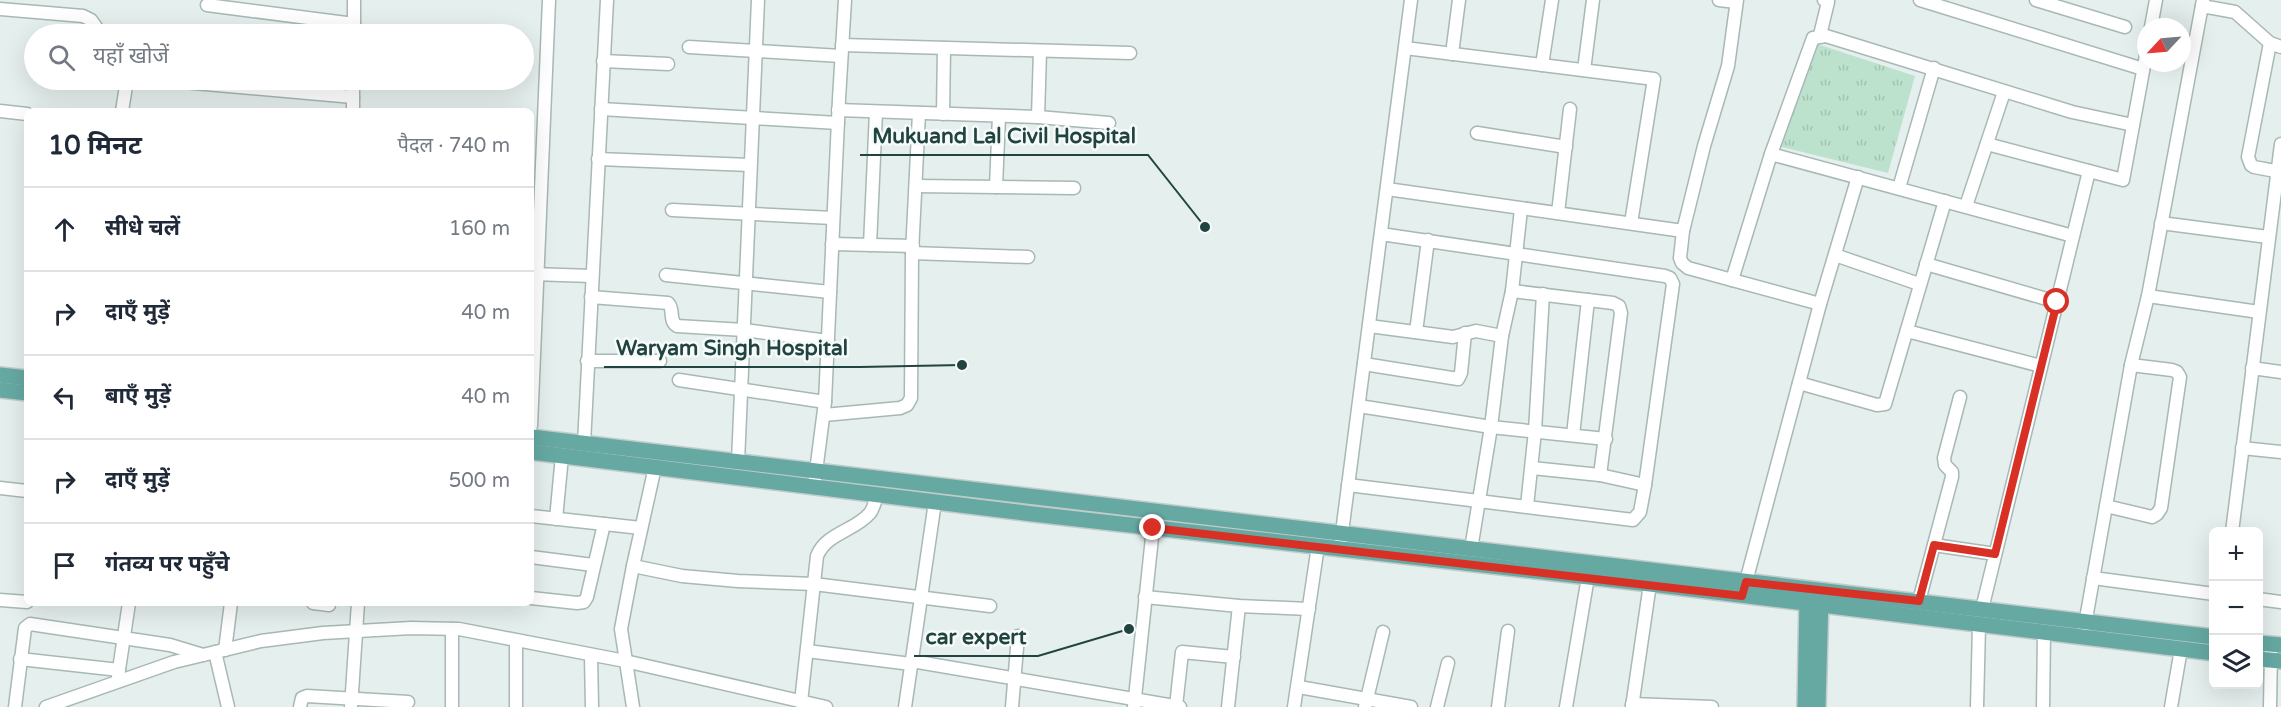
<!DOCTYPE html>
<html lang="hi">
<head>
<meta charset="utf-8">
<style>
	:root { --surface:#fff; --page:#f2f2f3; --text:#1f2937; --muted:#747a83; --line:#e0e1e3 }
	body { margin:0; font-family:"Varela Round","Noto Sans Devanagari",sans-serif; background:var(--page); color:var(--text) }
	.controls { position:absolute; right:18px; bottom:18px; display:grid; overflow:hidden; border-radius:9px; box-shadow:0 6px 24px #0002 }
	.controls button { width:54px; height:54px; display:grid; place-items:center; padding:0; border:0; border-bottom:2px solid var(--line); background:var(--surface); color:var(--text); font:30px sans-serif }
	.compass { position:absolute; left:2137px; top:18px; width:54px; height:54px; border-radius:50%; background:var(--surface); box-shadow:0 6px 24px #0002; rotate:244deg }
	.stop { position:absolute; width:18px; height:18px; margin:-14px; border:4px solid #d93025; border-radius:50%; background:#fff }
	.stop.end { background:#d93025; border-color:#fff; box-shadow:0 2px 6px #0008 }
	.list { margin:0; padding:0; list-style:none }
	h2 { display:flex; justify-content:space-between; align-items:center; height:78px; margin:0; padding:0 24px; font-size:26px }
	h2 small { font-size:20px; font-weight:400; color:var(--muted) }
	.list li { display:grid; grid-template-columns:39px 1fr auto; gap:18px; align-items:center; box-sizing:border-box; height:84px; padding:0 24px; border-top:2px solid var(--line) }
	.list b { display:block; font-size:22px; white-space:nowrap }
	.list em { font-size:20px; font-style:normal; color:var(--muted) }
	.icon { flex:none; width:33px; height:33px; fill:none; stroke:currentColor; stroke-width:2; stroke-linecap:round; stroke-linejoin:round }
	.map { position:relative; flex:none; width:2281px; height:707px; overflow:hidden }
	.search { position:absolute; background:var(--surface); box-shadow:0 6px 24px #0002; left:24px; top:24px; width:510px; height:66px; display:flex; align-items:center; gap:15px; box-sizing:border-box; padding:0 21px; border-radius:33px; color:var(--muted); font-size:22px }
	.panel { position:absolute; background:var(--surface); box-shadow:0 6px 24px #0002; left:24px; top:108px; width:510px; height:498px; border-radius:9px }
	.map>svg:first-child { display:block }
</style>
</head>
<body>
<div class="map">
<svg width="2281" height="707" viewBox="0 0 2281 707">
	<defs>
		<pattern id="park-tufts" width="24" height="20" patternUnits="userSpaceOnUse" patternTransform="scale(1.5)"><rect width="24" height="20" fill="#bce2cd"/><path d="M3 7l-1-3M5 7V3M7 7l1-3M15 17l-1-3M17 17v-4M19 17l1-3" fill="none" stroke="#a1c3b1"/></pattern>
	</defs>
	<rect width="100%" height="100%" fill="#e5efed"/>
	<polygon fill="url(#park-tufts)" points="1817,44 1915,76 1888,173 1778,146"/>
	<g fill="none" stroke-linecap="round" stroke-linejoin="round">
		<defs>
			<g id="minor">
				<polyline points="1719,0 1736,2"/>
				<polyline points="1737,0 1728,66 1704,146 1683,231 1680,258 1682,263 1688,268 1820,304"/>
				<polyline points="1920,0 2143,69"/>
				<polyline points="2036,0 2125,27"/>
				<polyline points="207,5 354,24"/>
				<polyline points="2202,6 2235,12 2270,43 2281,47"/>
				<polyline points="0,9 83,16 91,20 101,34"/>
				<polyline points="2151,27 2156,0"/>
				<polyline points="354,34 354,0"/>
				<polyline points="1820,35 1828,2 1824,0"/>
				<polyline points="2270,43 2248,157 2251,165 2254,167 2281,172"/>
				<polyline points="842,45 1130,53"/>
				<polyline points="689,47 841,56"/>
				<polyline points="1405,48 1654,79 1631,223"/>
				<polyline points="1452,54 1459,0"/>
				<polyline points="603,61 668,64"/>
				<polyline points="1542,65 1552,0"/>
				<polyline points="1584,70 1593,0"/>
				<polyline points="160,80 353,97"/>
				<polyline points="601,109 838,123"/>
				<polyline points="838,110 1038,117 1109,123"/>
				<polyline points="0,111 27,114"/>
				<polyline points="122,111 127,80"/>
				<polyline points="353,111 353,80"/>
				<polyline points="943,114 944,48"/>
				<polyline points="1038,117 1040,51"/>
				<polyline points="1477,133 1566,147"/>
				<polyline points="1987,144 2123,180 2146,55"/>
				<polyline points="1771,154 2073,236"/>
				<polyline points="598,159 750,165"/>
				<polyline points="916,186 1074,188"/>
				<polyline points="996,187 999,116"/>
				<polyline points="1899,188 1934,68"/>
				<polyline points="1387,189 1683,231"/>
				<polyline points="1966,206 2004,92"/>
				<polyline points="672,210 833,218"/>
				<polyline points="1558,213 1570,109"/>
				<polyline points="2161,223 2268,237"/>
				<polyline points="832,244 913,246"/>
				<polyline points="870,245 876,112"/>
				<polyline points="912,253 1028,257"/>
				<polyline points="1835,255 1919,284"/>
				<polyline points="1926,264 2057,302"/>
				<polyline points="532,274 592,276"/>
				<polyline points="666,275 830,292"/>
				<polyline points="1732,280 1771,154 1813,38 1826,36 2072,112 2133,125"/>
				<polyline points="1512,291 1613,303 1619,306 1621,313 1600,475"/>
				<polyline points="2148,296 2259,312"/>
				<path d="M591 297 668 303C675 310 668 320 677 326L744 330 828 341"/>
				<polyline points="1369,326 1453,337 1476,331 1502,336"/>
				<polyline points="1907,331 2041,366"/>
				<polyline points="1416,332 1428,240"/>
				<polyline points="587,361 660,361"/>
				<polyline points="1364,364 1458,379 1461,373 1465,333"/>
				<polyline points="2252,368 2281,372"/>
				<polyline points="679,380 825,402"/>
				<polyline points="1799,383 1877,405 1885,404 1945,201"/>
				<polyline points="1359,406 1491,427 1606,439"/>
				<polyline points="824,415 900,408 907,405 911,398 912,253 919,113"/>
				<polyline points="531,426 549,0"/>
				<polyline points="1573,435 1588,300"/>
				<polyline points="584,444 607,0"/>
				<polyline points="2242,448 2281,452"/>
				<polyline points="738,462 758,0"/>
				<polyline points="1532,468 1600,475 1645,485"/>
				<polyline points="1348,485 1633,520 1640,512 1645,485 1673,284 1670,278 1665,276 1381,234"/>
				<polyline points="814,487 825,402 839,99 845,0"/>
				<polyline points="0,488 27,491"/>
				<polyline points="1527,506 1535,431 1543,294"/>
				<polyline points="2106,506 2152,517 2157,514 2161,508 2180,377 2177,372 2172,370 2131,365"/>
				<polyline points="531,516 641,528"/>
				<polyline points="556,519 562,456"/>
				<polyline points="2232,532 2281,144"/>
				<polyline points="1341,540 1411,0"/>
				<polyline points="1934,545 1995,554"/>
				<polyline points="1471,549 1491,427 1502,336 1512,291 1521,209"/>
				<polyline points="531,557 593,565"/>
				<polyline points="633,566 682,576 738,581 814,584 990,606"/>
				<polyline points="2093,578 2214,594"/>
				<polyline points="1744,589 1820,304 1858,177"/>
				<polyline points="1145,597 1239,606 1309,609"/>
				<polyline points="531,598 577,603 584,602 587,597 604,524"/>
				<polyline points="2258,599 2281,602"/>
				<polyline points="0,600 27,602"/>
				<polyline points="1919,601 1952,477 1952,472 1945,465 1944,458 1960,397"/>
				<polyline points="313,603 329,605"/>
				<polyline points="1982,609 2089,171"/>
				<polyline points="452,629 452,707"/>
				<polyline points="2084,630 2131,365 2148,296 2203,0"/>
				<polyline points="516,641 516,707"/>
				<polyline points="225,650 231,603"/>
				<polyline points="807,651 911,664"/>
				<polyline points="215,652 228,707"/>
				<polyline points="591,655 592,707"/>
				<polyline points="20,659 119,670"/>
				<polyline points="912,661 1180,707"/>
				<polyline points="118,676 129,603"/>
				<polyline points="1299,687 1411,707"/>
				<path d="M801 702 817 556C826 533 855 531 870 513 874 508 875 501 877 495"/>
				<polyline points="1632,704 1712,707"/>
				<polyline points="1176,706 1182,652 1234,657"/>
				<polyline points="15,707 25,628 30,624 170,645 203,655"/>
				<polyline points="46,707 174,662 261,641 323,633 411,628 459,629 625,661 826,707"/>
				<polyline points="300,707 302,698 307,696 408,702"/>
				<polyline points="351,707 358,603"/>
				<polyline points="633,707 621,629 633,566 655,467"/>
				<polyline points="905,707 935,502"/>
				<polyline points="1012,707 1018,636"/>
				<polyline points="1134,707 1153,528"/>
				<polyline points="1228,707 1239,606"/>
				<polyline points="1294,707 1318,546"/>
				<polyline points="1365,707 1383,632"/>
				<polyline points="1437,707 1448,663"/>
				<polyline points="1498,707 1508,631"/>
				<polyline points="1566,707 1588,577"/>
				<polyline points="1632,707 1650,584"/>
				<polyline points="1977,707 1979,625"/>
				<polyline points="2043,707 2044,633"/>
				<polyline points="2171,707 2181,649"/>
				<polyline points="2270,707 2271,651"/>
			</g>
			<g id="major">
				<polyline points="0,375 27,378"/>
				<polyline points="0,390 27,393"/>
				<polyline points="531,437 2214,637"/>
				<polyline points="531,452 1033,514 1650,584 2214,653"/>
				<polyline points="2258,643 2281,645"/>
				<polyline points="2258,659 2281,661"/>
				<polyline points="1805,707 1807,596"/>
				<polyline points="1818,707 1821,597"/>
			</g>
		</defs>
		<use href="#minor" stroke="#a7b8b6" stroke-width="15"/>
		<use href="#major" stroke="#c1cbca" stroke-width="18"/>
		<use href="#minor" stroke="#fff" stroke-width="12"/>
		<use href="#major" stroke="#66a9a3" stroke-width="15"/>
	</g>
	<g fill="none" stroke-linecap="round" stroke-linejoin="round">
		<polyline stroke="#d93025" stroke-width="8" points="1153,528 1742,596 1746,582 1919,601 1934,545 1995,554 2057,302"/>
	</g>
	<path fill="none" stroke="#224440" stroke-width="2" d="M1205 227L1148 155H860M962 365L860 367H604M1129 629L1038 656H914"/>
	<g fill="#224440" stroke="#f6fbfa" stroke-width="2">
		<circle cx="1205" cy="227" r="6"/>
		<circle cx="962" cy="365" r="6"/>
		<circle cx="1129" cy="629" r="6"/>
	</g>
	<g font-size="21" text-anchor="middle" font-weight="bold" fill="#224440" stroke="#f6fbfa" stroke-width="5" stroke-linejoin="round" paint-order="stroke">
		<text x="1004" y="143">Mukuand Lal Civil Hospital</text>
		<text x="732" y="355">Waryam Singh Hospital</text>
		<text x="976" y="644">car expert</text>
	</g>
</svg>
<div class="controls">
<button>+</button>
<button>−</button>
<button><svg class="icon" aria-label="layers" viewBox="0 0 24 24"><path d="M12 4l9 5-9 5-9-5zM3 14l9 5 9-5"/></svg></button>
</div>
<svg class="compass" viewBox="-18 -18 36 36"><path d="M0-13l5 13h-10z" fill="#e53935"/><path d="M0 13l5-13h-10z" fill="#747a83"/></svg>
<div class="stop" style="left:2057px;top:302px"></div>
<div class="stop end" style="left:1153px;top:528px"></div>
<div class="search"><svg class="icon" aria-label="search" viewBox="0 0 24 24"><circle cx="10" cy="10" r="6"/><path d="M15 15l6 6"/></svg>यहाँ खोजें</div>
<section class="panel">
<h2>10 मिनट<small>पैदल · 740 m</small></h2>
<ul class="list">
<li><svg class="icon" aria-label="ahead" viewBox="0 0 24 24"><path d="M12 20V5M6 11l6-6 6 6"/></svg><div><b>सीधे चलें</b></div><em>160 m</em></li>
<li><svg class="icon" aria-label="right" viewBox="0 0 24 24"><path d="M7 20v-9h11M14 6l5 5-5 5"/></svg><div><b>दाएँ मुड़ें</b></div><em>40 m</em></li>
<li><svg class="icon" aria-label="left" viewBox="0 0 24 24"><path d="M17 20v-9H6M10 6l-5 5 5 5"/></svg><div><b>बाएँ मुड़ें</b></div><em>40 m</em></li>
<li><svg class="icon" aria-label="right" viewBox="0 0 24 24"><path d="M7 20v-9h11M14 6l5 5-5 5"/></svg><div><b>दाएँ मुड़ें</b></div><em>500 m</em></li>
<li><svg class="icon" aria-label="arrive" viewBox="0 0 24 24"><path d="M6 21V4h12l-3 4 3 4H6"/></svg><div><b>गंतव्य पर पहुँचे</b></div></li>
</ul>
</section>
</div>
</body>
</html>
